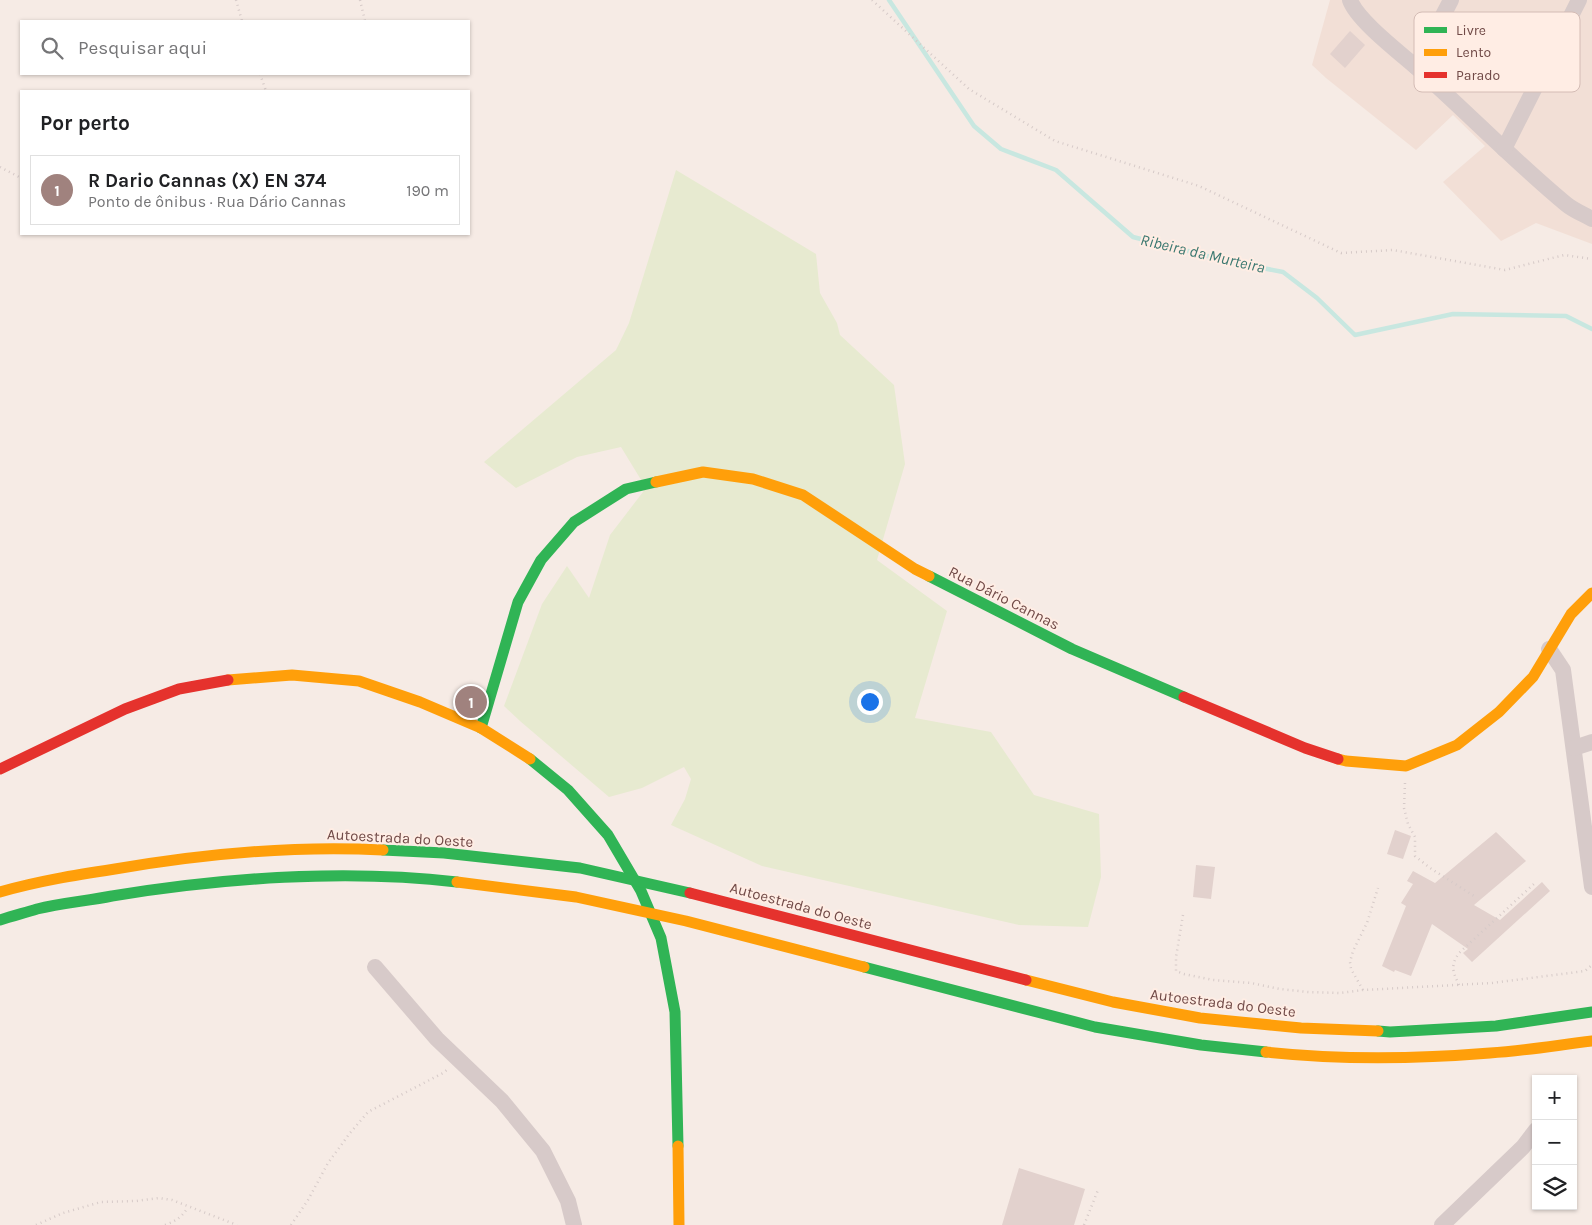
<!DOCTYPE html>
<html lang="pt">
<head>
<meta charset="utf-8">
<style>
	:root { --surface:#fff; --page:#f6f6f6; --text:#202124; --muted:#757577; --line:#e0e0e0; --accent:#a0827e }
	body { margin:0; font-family:Karla,sans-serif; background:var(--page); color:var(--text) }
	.controls { position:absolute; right:15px; bottom:15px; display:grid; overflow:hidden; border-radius:0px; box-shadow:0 1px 4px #0004 }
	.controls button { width:45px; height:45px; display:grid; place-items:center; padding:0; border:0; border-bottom:1px solid var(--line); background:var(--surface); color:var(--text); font:25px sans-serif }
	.you { position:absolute; left:869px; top:701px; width:18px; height:18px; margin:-12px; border:4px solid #fff; border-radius:50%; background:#1a73e8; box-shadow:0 0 0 8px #1a73e833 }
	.badge { display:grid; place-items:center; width:32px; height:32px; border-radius:50%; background:var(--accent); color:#fff; font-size:16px; font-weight:700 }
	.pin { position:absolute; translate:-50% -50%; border:2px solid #fff; box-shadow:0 1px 5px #0006 }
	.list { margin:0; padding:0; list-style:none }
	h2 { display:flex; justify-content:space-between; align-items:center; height:65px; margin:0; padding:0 20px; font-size:21px }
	h2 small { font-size:16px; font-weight:400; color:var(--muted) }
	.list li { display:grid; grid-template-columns:32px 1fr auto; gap:15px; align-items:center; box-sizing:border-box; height:70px; margin:0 10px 10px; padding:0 10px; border:1px solid var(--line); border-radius:0px }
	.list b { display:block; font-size:19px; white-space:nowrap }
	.list p { margin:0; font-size:16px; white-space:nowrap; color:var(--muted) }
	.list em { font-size:16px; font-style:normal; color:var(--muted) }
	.icon { flex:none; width:28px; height:28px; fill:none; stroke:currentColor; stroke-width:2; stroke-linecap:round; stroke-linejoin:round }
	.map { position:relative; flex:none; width:1592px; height:1225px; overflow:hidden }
	.search { position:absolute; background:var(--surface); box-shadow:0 1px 4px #0004; left:20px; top:20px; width:450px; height:55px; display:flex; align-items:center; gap:12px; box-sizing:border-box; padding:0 18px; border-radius:0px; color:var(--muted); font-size:19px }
	.panel { position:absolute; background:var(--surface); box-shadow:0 1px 4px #0004; left:20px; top:90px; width:450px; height:145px; border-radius:0px }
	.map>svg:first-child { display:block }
</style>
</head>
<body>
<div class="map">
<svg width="1592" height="1225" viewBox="0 0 1592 1225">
	<rect width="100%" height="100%" fill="#f6ebe5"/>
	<polygon fill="#f2dfd6" points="1330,0 1592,0 1592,244 1536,223 1501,241 1443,182 1485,146 1453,115 1416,150 1326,78 1312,65"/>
	<polygon fill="#e7ead0" points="676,170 816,254 820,293 837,323 840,335 894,385 905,464 877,560 947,611 915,718 991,732 1034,795 1099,814 1101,877 1088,927 1019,925 762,866 671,825 685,799 691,779 684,767 642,788 609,797 520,721 504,706 542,604 567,566 589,598 610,535 646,488 621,447 577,457 516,488 484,462 616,350 629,323"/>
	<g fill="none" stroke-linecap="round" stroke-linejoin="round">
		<polyline stroke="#c8e7e0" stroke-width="4.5" points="889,0 974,126 1001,149 1056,170 1133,237 1227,261 1283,272 1317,298 1355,335 1453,314 1566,316 1592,329"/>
	</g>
	<g fill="#e2d1cd">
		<polygon points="1350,31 1365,45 1345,68 1330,54"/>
		<polygon points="1395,830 1411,836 1403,859 1387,854"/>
		<polygon points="1496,832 1526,861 1474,905 1500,920 1542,882 1550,891 1472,962 1463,953 1468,949 1432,924 1411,976 1395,970 1394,972 1382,966 1406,906 1401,903 1413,884 1407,881 1413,871 1435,883"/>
		<polygon points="1196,865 1215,867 1211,899 1193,897"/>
		<polygon points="1019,1168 1085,1189 1074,1225 1002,1225"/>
	</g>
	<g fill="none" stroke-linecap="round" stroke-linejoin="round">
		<g stroke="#d6cac8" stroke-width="2.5" stroke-dasharray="1 4" stroke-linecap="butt">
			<polyline points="236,0 242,21"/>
			<polyline points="360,0 365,21"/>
			<polyline points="872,0 969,89 1055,141 1199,186 1341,253 1393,250 1505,270 1564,255 1592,259"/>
			<polyline points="260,74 266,91"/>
			<polyline points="0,167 21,178"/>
			<polyline points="1405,783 1404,808 1408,824 1415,837 1415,856 1430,868 1474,896"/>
			<polyline points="1183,915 1176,957 1176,971 1184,974 1213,980 1251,983 1280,989 1308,992 1340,993 1363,990 1492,983 1585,971 1592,965"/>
			<path d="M1459 985C1453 972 1450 966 1459 953L1536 882"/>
			<polyline points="1363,990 1351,969 1350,962 1353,951 1367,923 1378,888"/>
			<polyline points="36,1225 63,1213 101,1202 136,1201 159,1198 172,1200 237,1225"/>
			<path d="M165 1225C176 1221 182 1217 188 1207"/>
			<polyline points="291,1225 308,1200 328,1163 350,1133 368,1112 443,1073 448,1069"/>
			<polyline points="1084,1225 1098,1190"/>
		</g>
		<g stroke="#d7cac9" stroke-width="16">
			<path d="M1350 0C1357 20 1399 52 1416 67 1467 112 1514 161 1566 204 1573 210 1583 214 1592 219"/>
			<polyline points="1416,67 1451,0"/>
			<polyline points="1504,149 1579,0"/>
			<polyline points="1549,649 1563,670 1592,887"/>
			<polyline points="1574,748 1592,742"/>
			<polyline points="375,967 437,1039 502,1101 543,1151 568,1201 574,1225"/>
			<polyline points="1442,1225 1523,1147 1536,1130"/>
		</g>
		<g stroke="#30b455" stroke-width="11">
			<polyline points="929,576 1072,649 1184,697"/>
			<polyline points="481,728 518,602 541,560 574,522 626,489 656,482"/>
			<polyline points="530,759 568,790 608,835 641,891 661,938 675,1012 678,1146"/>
			<polyline points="383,850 444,853 580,868 690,893"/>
			<path d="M0 920C12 916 24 913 37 909 61 903 87 901 112 896 222 878 346 869 457 882"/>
			<polyline points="864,967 1095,1027 1201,1045 1266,1052"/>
			<polyline points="1378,1031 1390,1032 1496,1026 1592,1012"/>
		</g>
		<g stroke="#ff9f0a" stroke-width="11">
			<polyline points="656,482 703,472 753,479 803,495 915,569 929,576"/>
			<polyline points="228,680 292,675 359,681 420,702 481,728 530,759"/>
			<polyline points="1338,759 1346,761 1406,766 1457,745 1499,712 1533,677 1571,614 1592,593"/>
			<polyline points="457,882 576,897 686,921 864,967"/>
			<path d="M0 892C38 881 76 875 115 869 203 854 293 845 383 850"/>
			<polyline points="1026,980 1113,1002 1200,1018 1301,1028 1378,1031"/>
			<path d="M1266 1052C1340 1060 1416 1059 1490 1053 1524 1051 1558 1045 1592 1041"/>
			<polyline points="678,1146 679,1225"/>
		</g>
		<g stroke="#e5322d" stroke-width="11">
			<polyline points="1184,697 1305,748 1338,759"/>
			<polyline points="0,769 125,709 179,689 228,680"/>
			<polyline points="690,893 1026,980"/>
		</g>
	</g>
	<g text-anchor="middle" stroke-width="4" stroke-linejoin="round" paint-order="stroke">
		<g font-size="15" fill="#714a47" stroke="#ffede4">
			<text transform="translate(1004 598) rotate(27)" y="5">Rua Dário Cannas</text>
			<text transform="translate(400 838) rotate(3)" y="5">Autoestrada do Oeste</text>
			<text transform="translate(801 906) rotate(15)" y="5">Autoestrada do Oeste</text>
			<text transform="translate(1223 1003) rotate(7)" y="5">Autoestrada do Oeste</text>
		</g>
		<g font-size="16" font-style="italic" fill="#3b7870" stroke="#ffede4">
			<text transform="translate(1203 253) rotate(13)" y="6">Ribeira da Murteira</text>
		</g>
	</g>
	<rect x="1414" y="12" width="166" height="80" rx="8" fill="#ffede4" stroke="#d4bcb5" stroke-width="1"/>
	<rect x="1424" y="27" width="23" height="6" fill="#30b455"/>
	<rect x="1424" y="49" width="23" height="7" fill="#ff9f0a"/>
	<rect x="1424" y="72" width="23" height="6" fill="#e5322d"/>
	<g font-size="14" fill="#714a47">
		<text x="1456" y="35">Livre</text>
		<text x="1456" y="57">Lento</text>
		<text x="1456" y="80">Parado</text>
	</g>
</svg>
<div class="controls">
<button>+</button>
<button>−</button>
<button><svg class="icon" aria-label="layers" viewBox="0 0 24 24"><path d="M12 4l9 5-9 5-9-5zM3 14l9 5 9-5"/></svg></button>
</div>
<div class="you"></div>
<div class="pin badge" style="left:471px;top:702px">1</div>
<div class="search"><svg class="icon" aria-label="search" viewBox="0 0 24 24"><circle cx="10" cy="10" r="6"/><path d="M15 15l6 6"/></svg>Pesquisar aqui</div>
<section class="panel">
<h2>Por perto<small></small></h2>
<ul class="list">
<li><span class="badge">1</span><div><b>R Dario Cannas (X) EN 374</b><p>Ponto de ônibus · Rua Dário Cannas</p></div><em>190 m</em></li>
</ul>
</section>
</div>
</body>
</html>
